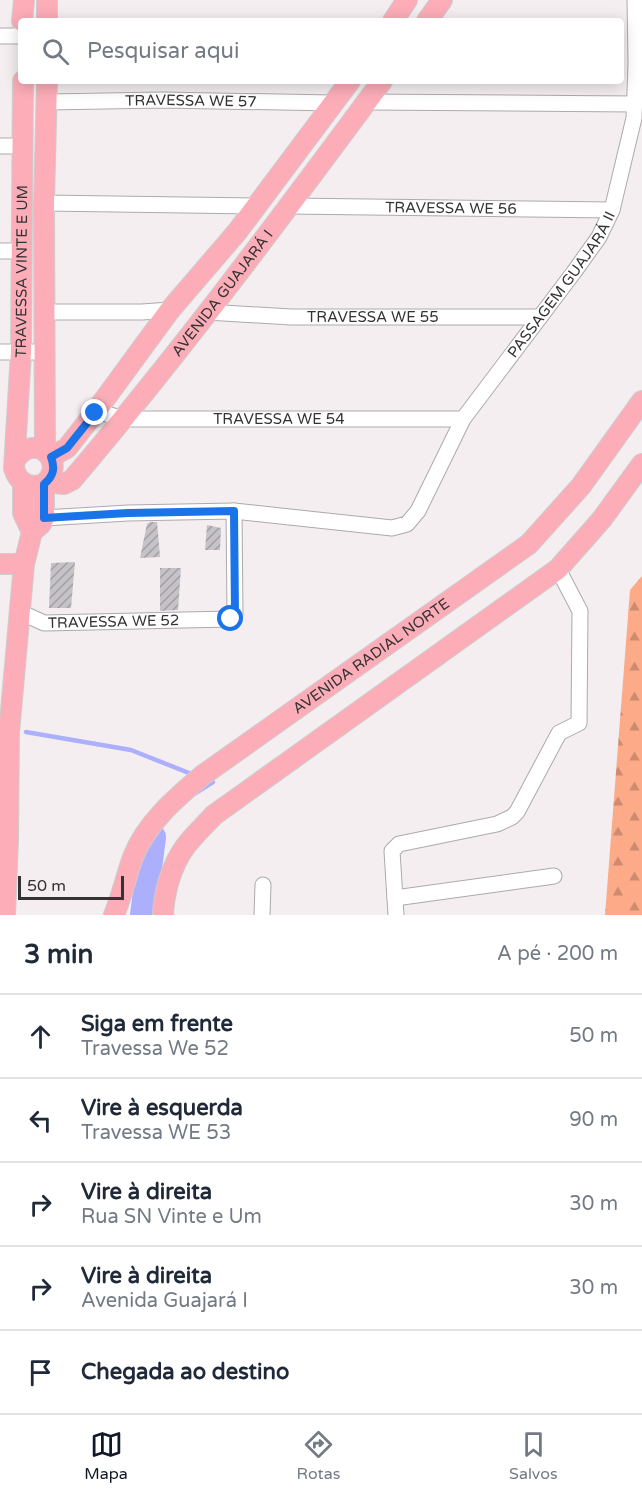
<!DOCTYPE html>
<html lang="pt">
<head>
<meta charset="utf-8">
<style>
	:root { --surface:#fff; --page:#f2f2f3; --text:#1f2937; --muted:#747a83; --line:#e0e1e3; --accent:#111827 }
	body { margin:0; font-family:"Varela Round",sans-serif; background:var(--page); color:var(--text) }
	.scale { position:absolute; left:18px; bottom:15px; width:106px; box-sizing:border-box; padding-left:6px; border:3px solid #343233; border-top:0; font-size:16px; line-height:21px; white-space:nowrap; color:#343233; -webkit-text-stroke:4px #f4eef1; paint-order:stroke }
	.stop { position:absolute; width:18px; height:18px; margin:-14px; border:4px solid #1a73e8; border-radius:50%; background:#fff }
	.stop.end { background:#1a73e8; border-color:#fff; box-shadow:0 2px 6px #0008 }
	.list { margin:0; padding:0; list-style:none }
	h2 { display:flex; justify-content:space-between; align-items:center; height:78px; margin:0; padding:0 24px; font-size:26px }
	h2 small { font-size:20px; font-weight:400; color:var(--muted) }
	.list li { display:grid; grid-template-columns:39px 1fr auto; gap:18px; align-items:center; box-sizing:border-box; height:84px; padding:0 24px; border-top:2px solid var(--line) }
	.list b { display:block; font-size:22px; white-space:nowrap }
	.list p { margin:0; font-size:20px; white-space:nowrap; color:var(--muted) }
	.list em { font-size:20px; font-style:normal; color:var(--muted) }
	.icon { flex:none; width:33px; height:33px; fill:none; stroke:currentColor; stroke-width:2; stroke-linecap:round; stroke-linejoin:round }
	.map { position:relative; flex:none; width:642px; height:915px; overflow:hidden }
	.search { position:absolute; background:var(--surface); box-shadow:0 3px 15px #0003; left:18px; right:18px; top:18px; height:66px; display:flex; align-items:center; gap:15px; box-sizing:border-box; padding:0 21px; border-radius:6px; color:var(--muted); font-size:22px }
	.sheet { height:498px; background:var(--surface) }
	nav { display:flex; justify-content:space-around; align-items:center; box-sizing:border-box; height:84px; border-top:2px solid var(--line); background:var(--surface); font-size:16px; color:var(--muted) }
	nav a { display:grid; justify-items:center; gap:3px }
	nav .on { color:var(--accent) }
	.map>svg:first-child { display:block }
</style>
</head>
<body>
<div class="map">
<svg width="642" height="915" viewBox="0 0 642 915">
	<defs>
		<pattern id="forest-firs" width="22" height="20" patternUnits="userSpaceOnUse" patternTransform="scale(1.5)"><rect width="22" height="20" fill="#fdaa88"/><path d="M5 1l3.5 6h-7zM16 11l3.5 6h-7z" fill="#ce8b70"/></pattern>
		<pattern id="building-hatch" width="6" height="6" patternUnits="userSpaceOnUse" patternTransform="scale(1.5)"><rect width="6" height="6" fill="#c5c3c7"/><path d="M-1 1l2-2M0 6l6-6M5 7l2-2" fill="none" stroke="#a19fa2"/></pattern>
	</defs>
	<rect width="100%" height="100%" fill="#f4eef1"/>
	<polygon fill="url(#forest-firs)" points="642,576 642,915 605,915 630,590"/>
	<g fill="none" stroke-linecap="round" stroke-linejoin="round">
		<g stroke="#acaffc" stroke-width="4.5">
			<polyline points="26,732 131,750 194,775"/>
			<polyline points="194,794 213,782"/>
		</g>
		<polyline stroke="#acaffc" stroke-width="26" points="143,915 153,837"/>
	</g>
	<g fill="url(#building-hatch)">
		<polygon points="150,522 157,522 160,557 140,558 147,524"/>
		<polygon points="207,525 221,528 220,550 205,550"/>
		<polygon points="75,562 71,608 49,608 51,563"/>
		<polygon points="160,568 181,568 178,610 160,611"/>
	</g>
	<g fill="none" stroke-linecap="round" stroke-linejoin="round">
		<defs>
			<g id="minor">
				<polyline points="0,36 21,36"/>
				<path id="s1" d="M47 102 162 100 334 103"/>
				<polyline points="367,102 635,104"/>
				<polyline points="0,146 23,146"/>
				<polyline points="44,203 255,206"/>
				<path id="s2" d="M289 206 612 210"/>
				<polyline points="0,251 21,251"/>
				<polyline points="45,312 142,312 170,310"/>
				<path id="s3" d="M207 312 291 317H540"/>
				<polyline points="0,352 45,352"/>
				<path id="s4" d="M96 411 124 419H463"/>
				<path id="s5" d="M44 518 128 513 234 511 392 528 407 524 418 511 463 419 574 272 599 237 612 210 634 118 636 64 635 0"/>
				<path id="s6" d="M20 612 44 623 231 619 235 615 234 511"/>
				<polyline points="395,898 554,876"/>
				<polyline points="262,915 263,885"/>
				<polyline points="396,915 392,851 399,844 497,824 512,817 517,812 559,733 579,723 580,611 558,569"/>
			</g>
			<g id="major">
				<polyline points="22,21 24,0"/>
				<polyline points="47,21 47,0"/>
				<polyline points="393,21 407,0"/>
				<polyline points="427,21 442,0"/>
				<polyline points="45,450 44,203 47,81"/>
				<polyline points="51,457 67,448 96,411 170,310 237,232 350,81"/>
				<path id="s7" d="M15 460C35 430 69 462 44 484 29 489 18 483 14 468L21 352 23 81"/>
				<path id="s8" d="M47 482 64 484 72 480C181 352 282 216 382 81"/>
				<polyline points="23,483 23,513 32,532"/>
				<polyline points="0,564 24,564"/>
				<polyline points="5,915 8,841 9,733 24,564 32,532 41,524 44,518 44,484"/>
				<path id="s9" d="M114 915C122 896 126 876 133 857 146 823 177 797 203 775L529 544 581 486 642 401"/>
				<path d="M163 915C164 893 171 866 185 847 193 836 204 826 214 815L558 569 602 519 642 464"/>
			</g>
		</defs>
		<use href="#minor" stroke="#aea9ac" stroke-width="17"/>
		<use href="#major" stroke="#cecece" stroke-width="22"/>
		<use href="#minor" stroke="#fff" stroke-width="15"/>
		<use href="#major" stroke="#fcadb8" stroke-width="20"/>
	</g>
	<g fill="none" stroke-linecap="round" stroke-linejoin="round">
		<path stroke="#1a73e8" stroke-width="8" d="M95 413 67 448 51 457C55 468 54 476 44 484V518L128 513 234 511 235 615 231 619"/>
	</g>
	<g text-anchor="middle" stroke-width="6" stroke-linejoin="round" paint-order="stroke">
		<g font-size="15" fill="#343233" stroke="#f4eef1">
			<text dy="5" stroke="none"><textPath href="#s1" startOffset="144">TRAVESSA WE 57</textPath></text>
			<text dy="5" stroke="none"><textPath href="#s2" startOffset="162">TRAVESSA WE 56</textPath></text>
			<text dy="5" stroke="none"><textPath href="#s7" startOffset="309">TRAVESSA VINTE E UM</textPath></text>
			<text dy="5" stroke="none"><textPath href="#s5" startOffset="651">PASSAGEM GUAJARÁ II</textPath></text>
			<text dy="5" stroke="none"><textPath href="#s8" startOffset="266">AVENIDA GUAJARÁ I</textPath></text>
			<text dy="5" stroke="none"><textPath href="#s3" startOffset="166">TRAVESSA WE 55</textPath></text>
			<text dy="5" stroke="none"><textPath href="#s4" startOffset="184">TRAVESSA WE 54</textPath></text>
			<text dy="5" stroke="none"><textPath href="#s6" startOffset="96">TRAVESSA WE 52</textPath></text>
			<text dy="5" stroke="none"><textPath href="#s9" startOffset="376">AVENIDA RADIAL NORTE</textPath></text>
		</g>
	</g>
</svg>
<div class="scale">50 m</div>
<div class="stop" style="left:231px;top:619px"></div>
<div class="stop end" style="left:95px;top:413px"></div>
<div class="search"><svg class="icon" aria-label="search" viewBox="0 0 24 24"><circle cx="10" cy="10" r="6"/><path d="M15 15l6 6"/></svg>Pesquisar aqui</div>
</div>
<section class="sheet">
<h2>3 min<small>A pé · 200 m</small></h2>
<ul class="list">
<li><svg class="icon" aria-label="ahead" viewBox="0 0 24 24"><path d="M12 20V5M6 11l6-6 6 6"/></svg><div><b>Siga em frente</b><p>Travessa We 52</p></div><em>50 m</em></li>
<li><svg class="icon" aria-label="left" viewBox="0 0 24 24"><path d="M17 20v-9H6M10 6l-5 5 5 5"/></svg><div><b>Vire à esquerda</b><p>Travessa WE 53</p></div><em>90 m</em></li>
<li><svg class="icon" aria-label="right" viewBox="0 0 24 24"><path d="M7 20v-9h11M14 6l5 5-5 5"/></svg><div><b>Vire à direita</b><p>Rua SN Vinte e Um</p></div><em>30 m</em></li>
<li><svg class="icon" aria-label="right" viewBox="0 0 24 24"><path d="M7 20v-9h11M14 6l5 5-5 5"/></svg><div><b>Vire à direita</b><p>Avenida Guajará I</p></div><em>30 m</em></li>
<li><svg class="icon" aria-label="arrive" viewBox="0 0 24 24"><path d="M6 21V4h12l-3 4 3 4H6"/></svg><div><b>Chegada ao destino</b></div></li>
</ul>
</section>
<nav>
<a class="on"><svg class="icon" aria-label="map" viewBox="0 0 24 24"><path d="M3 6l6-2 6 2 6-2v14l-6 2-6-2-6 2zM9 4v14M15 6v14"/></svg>Mapa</a>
<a><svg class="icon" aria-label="directions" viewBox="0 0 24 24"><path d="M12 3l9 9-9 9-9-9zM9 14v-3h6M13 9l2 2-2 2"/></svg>Rotas</a>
<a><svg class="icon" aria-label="saved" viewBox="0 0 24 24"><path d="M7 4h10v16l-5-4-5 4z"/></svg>Salvos</a>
</nav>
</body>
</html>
